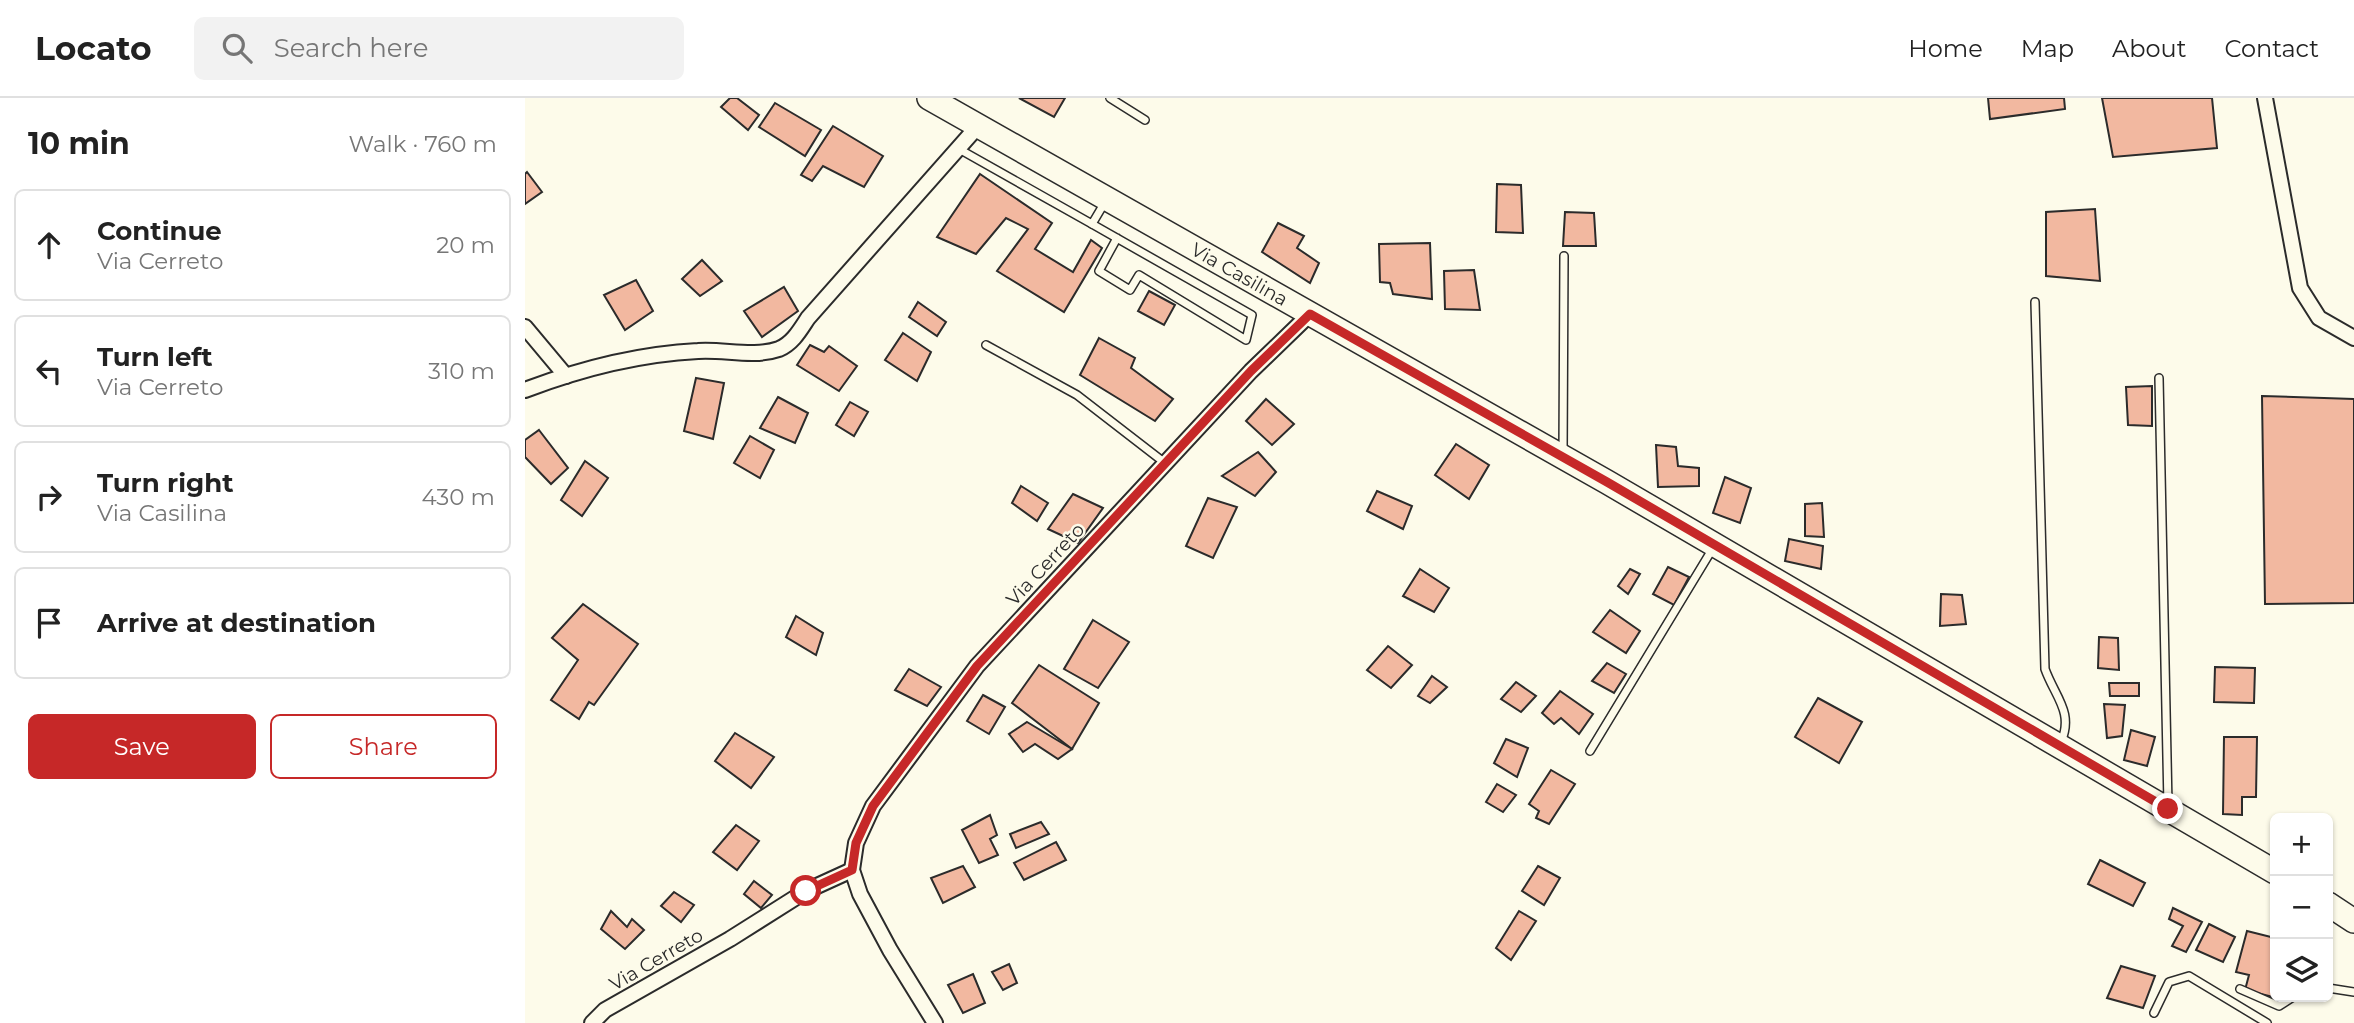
<!DOCTYPE html>
<html lang="en">
<head>
<meta charset="utf-8">
<style>
	:root { --surface:#fff; --page:#f2f2f2; --text:#222; --muted:#767676; --line:#e0e0e0; --accent:#c62828 }
	body { margin:0; font-family:Montserrat,sans-serif; background:var(--page); color:var(--text) }
	.controls { position:absolute; right:21px; bottom:21px; display:grid; overflow:hidden; border-radius:10px; box-shadow:0 2px 5px #0004 }
	.controls button { width:63px; height:63px; display:grid; place-items:center; padding:0; border:0; border-bottom:2px solid var(--line); background:var(--surface); color:var(--text); font:35px sans-serif }
	.stop { position:absolute; width:21px; height:21px; margin:-16px; border:5px solid #c62828; border-radius:50%; background:#fff }
	.stop.end { background:#c62828; border-color:#fff; box-shadow:0 2px 7px #0008 }
	.list { margin:0; padding:0; list-style:none }
	h2 { display:flex; justify-content:space-between; align-items:center; height:91px; margin:0; padding:0 28px; font-size:30px }
	h2 small { font-size:23px; font-weight:400; color:var(--muted) }
	.list li { display:grid; grid-template-columns:46px 1fr auto; gap:21px; align-items:center; box-sizing:border-box; height:112px; margin:0 14px 14px; padding:0 14px; border:2px solid var(--line); border-radius:10px }
	.list b { display:block; font-size:26px; white-space:nowrap }
	.list p { margin:0; font-size:23px; white-space:nowrap; color:var(--muted) }
	.list em { font-size:23px; font-style:normal; color:var(--muted) }
	.actions { display:flex; gap:14px; padding:21px 28px }
	.actions a { flex:1; padding:16px 0; border:2px solid var(--accent); border-radius:10px; text-align:center; font-size:24px; color:var(--accent) }
	.actions .main { background:var(--accent); color:#fff }
	.icon { flex:none; width:38px; height:38px; fill:none; stroke:currentColor; stroke-width:2; stroke-linecap:round; stroke-linejoin:round }
	.map { position:relative; flex:none; width:1829px; height:925px; overflow:hidden }
	header { display:flex; align-items:center; gap:42px; box-sizing:border-box; height:98px; padding:0 35px; background:var(--surface); border-bottom:2px solid var(--line) }
	header strong { font-size:33px }
	nav { display:flex; gap:38px; margin-inline-start:auto; font-size:24px }
	.search { width:490px; height:63px; background:var(--page); display:flex; align-items:center; gap:18px; box-sizing:border-box; padding:0 24px; border-radius:10px; color:var(--muted); font-size:26px }
	main { display:flex }
	aside { flex:1; background:var(--surface) }
	.map>svg:first-child { display:block }
</style>
</head>
<body>
<header>
<strong>Locato</strong>
<div class="search"><svg class="icon" aria-label="search" viewBox="0 0 24 24"><circle cx="10" cy="10" r="6"/><path d="M15 15l6 6"/></svg>Search here</div>
<nav><a>Home</a><a>Map</a><a>About</a><a>Contact</a></nav>
</header>
<main>
<aside>
<h2>10 min<small>Walk · 760 m</small></h2>
<ul class="list">
<li><svg class="icon" aria-label="ahead" viewBox="0 0 24 24"><path d="M12 20V5M6 11l6-6 6 6"/></svg><div><b>Continue</b><p>Via Cerreto</p></div><em>20 m</em></li>
<li><svg class="icon" aria-label="left" viewBox="0 0 24 24"><path d="M17 20v-9H6M10 6l-5 5 5 5"/></svg><div><b>Turn left</b><p>Via Cerreto</p></div><em>310 m</em></li>
<li><svg class="icon" aria-label="right" viewBox="0 0 24 24"><path d="M7 20v-9h11M14 6l5 5-5 5"/></svg><div><b>Turn right</b><p>Via Casilina</p></div><em>430 m</em></li>
<li><svg class="icon" aria-label="arrive" viewBox="0 0 24 24"><path d="M6 21V4h12l-3 4 3 4H6"/></svg><div><b>Arrive at destination</b></div></li>
</ul>
<div class="actions"><a class="main">Save</a><a>Share</a></div>
</aside>
<div class="map">
<svg width="1829" height="925" viewBox="0 0 1829 925">
	<rect width="100%" height="100%" fill="#fdfbea"/>
	<g fill="#f2b8a0" stroke="#2b2b2b" stroke-width="2">
		<polygon points="205,0 212,0 234,17 223,32 196,9"/>
		<polygon points="494,0 540,0 529,19"/>
		<polygon points="1463,0 1539,0 1540,11 1465,21"/>
		<polygon points="1577,0 1687,0 1692,50 1588,59"/>
		<polygon points="250,5 296,32 280,58 234,29"/>
		<polygon points="308,28 358,58 339,89 298,68 287,83 276,77"/>
		<polygon points="2,74 17,94 0,106 0,76"/>
		<polygon points="455,76 527,125 510,151 548,174 566,142 577,150 539,214 472,173 503,131 481,120 451,156 412,139"/>
		<polygon points="972,86 996,87 998,135 971,134"/>
		<polygon points="1570,111 1575,183 1521,178 1521,114"/>
		<polygon points="1040,114 1069,115 1071,148 1038,148"/>
		<polygon points="753,125 779,138 772,150 794,165 785,185 737,154"/>
		<polygon points="905,145 907,201 868,196 865,185 855,184 854,146"/>
		<polygon points="177,162 197,183 175,198 157,181"/>
		<polygon points="949,172 955,212 920,211 919,173"/>
		<polygon points="111,182 128,213 100,232 79,197"/>
		<polygon points="259,189 273,213 237,239 219,213"/>
		<polygon points="624,193 650,207 639,227 613,213"/>
		<polygon points="393,204 421,224 412,238 384,219"/>
		<polygon points="378,235 406,254 392,283 360,262"/>
		<polygon points="574,240 610,260 606,270 648,301 630,323 555,277"/>
		<polygon points="285,247 299,254 304,248 332,268 314,293 272,267"/>
		<polygon points="171,280 199,285 188,341 159,333"/>
		<polygon points="1627,288 1627,328 1603,327 1601,289"/>
		<polygon points="1737,298 1829,301 1829,505 1740,506"/>
		<polygon points="253,299 283,315 270,345 235,330"/>
		<polygon points="741,301 769,326 747,347 721,323"/>
		<polygon points="325,304 343,314 329,338 311,327"/>
		<polygon points="14,332 43,370 26,386 0,359 0,342"/>
		<polygon points="225,338 249,352 235,380 209,365"/>
		<polygon points="931,346 964,367 944,401 910,377"/>
		<polygon points="1131,347 1151,349 1153,368 1174,370 1174,388 1133,389"/>
		<polygon points="733,354 751,374 730,398 697,378"/>
		<polygon points="60,363 83,380 57,418 36,402"/>
		<polygon points="1200,379 1226,390 1215,425 1188,415"/>
		<polygon points="496,388 523,405 512,423 487,405"/>
		<polygon points="852,393 887,408 878,431 842,413"/>
		<polygon points="548,396 578,410 553,445 523,431"/>
		<polygon points="683,400 712,409 688,460 661,448"/>
		<polygon points="1297,405 1299,439 1280,438 1280,406"/>
		<polygon points="1264,441 1298,448 1296,471 1260,463"/>
		<polygon points="1143,469 1164,479 1149,507 1128,496"/>
		<polygon points="895,471 924,490 909,514 878,498"/>
		<polygon points="1105,471 1115,476 1103,496 1093,488"/>
		<polygon points="1416,496 1437,497 1441,526 1415,528"/>
		<polygon points="58,506 113,546 69,607 64,604 54,621 26,602 53,562 27,540"/>
		<polygon points="1085,512 1115,533 1101,555 1068,534"/>
		<polygon points="271,518 298,535 291,557 261,539"/>
		<polygon points="568,522 604,544 573,590 539,571"/>
		<polygon points="1574,539 1593,540 1594,572 1573,570"/>
		<polygon points="863,548 887,567 866,590 842,572"/>
		<polygon points="1082,565 1101,576 1089,595 1067,583"/>
		<polygon points="514,567 574,605 547,651 487,605"/>
		<polygon points="1690,569 1730,570 1729,605 1689,604"/>
		<polygon points="384,571 416,589 402,608 370,592"/>
		<polygon points="907,578 922,589 905,605 893,598"/>
		<polygon points="991,584 1011,598 996,614 976,601"/>
		<polygon points="1584,585 1614,585 1614,598 1585,598"/>
		<polygon points="1035,593 1068,616 1054,636 1036,620 1029,626 1017,615"/>
		<polygon points="458,597 480,609 464,636 442,623"/>
		<polygon points="1293,600 1337,624 1314,665 1270,639"/>
		<polygon points="1579,606 1600,607 1597,638 1582,640"/>
		<polygon points="502,624 547,651 533,661 510,646 498,654 484,636"/>
		<polygon points="1606,632 1630,639 1622,668 1599,662"/>
		<polygon points="210,635 249,659 226,690 190,663"/>
		<polygon points="1699,639 1732,639 1731,699 1717,699 1717,717 1698,716"/>
		<polygon points="981,641 1003,650 992,679 969,665"/>
		<polygon points="1026,672 1050,686 1024,726 1011,720 1014,713 1004,706"/>
		<polygon points="972,686 991,697 978,714 961,704"/>
		<polygon points="465,717 472,737 465,741 473,757 454,765 437,732"/>
		<polygon points="516,724 524,736 491,750 485,736"/>
		<polygon points="211,727 234,743 212,772 188,754"/>
		<polygon points="531,744 541,762 499,782 489,765"/>
		<polygon points="1575,762 1620,785 1608,808 1563,786"/>
		<polygon points="438,768 450,789 418,805 406,780"/>
		<polygon points="1013,768 1035,780 1019,807 997,793"/>
		<polygon points="229,783 247,797 236,810 219,796"/>
		<polygon points="149,794 169,807 156,824 136,808"/>
		<polygon points="1648,810 1677,824 1661,854 1647,848 1658,828 1644,821"/>
		<polygon points="86,813 102,829 107,821 119,832 100,851 76,831"/>
		<polygon points="994,813 1011,823 986,862 971,850"/>
		<polygon points="1684,826 1710,839 1698,864 1671,852"/>
		<polygon points="1722,833 1750,840 1747,854 1750,855 1750,889 1748,899 1720,892 1724,877 1711,874"/>
		<polygon points="484,866 492,885 478,892 467,874"/>
		<polygon points="1596,868 1630,878 1618,910 1582,900"/>
		<polygon points="448,876 460,905 438,915 423,887"/>
	</g>
	<g fill="none" stroke-linecap="round" stroke-linejoin="round">
		<defs>
			<g id="service">
				<polyline points="585,0 620,22"/>
				<polyline points="434,51 567,126 580,104"/>
				<polyline points="567,126 727,217 721,242 614,177 605,192 574,173 592,140"/>
				<path d="M1510 204 1520 571C1530 599 1549 614 1536 644"/>
				<polyline points="461,247 552,297 640,365"/>
				<polyline points="1634,280 1643,707"/>
				<polyline points="1038,355 1039,158"/>
				<polyline points="1065,653 1188,450"/>
				<polyline points="1803,890 1829,894"/>
				<polyline points="1715,891 1754,908 1768,899"/>
				<polyline points="1629,915 1644,884 1664,878 1742,925"/>
			</g>
			<g id="minor">
				<polyline points="1740,0 1775,190 1794,220 1829,240"/>
				<polyline points="0,229 41,278"/>
				<path d="M0 292C55 271 114 256 173 253 200 251 228 260 254 251 268 245 275 232 283 220L453 28"/>
				<polyline points="67,925 80,912 205,841 281,793 327,772"/>
				<polyline points="410,925 365,852 335,796 327,772 331,745 348,708 452,568 726,273 785,216"/>
			</g>
			<g id="primary">
				<path id="s1" d="M404 0 1082 384 1750 774"/>
				<polyline points="1803,806 1829,823"/>
			</g>
		</defs>
		<use href="#service" stroke="#2b2b2b" stroke-width="10"/>
		<use href="#minor" stroke="#2b2b2b" stroke-width="18"/>
		<use href="#primary" stroke="#2b2b2b" stroke-width="26"/>
		<use href="#service" stroke="#fdfbea" stroke-width="7"/>
		<use href="#minor" stroke="#fdfbea" stroke-width="14"/>
		<use href="#primary" stroke="#fdfbea" stroke-width="23"/>
	</g>
	<g fill="none" stroke-linecap="round" stroke-linejoin="round">
		<polyline stroke="#c62828" stroke-width="9" points="281,793 327,772 331,745 348,708 452,568 726,273 785,216 1082,384 1643,711"/>
	</g>
	<g text-anchor="middle" stroke-width="5" stroke-linejoin="round" paint-order="stroke">
		<g font-size="19" fill="#2b2b2b" stroke="#fdfbea">
			<text dy="7" stroke="none"><textPath href="#s1" startOffset="357">Via Casilina</textPath></text>
			<text transform="translate(520 466) rotate(-47)" y="7">Via Cerreto</text>
			<text transform="translate(131 861) rotate(-30)" y="7">Via Cerreto</text>
		</g>
	</g>
</svg>
<div class="controls">
<button>+</button>
<button>−</button>
<button><svg class="icon" aria-label="layers" viewBox="0 0 24 24"><path d="M12 4l9 5-9 5-9-5zM3 14l9 5 9-5"/></svg></button>
</div>
<div class="stop" style="left:281px;top:793px"></div>
<div class="stop end" style="left:1643px;top:711px"></div>
</div>
</main>
</body>
</html>
